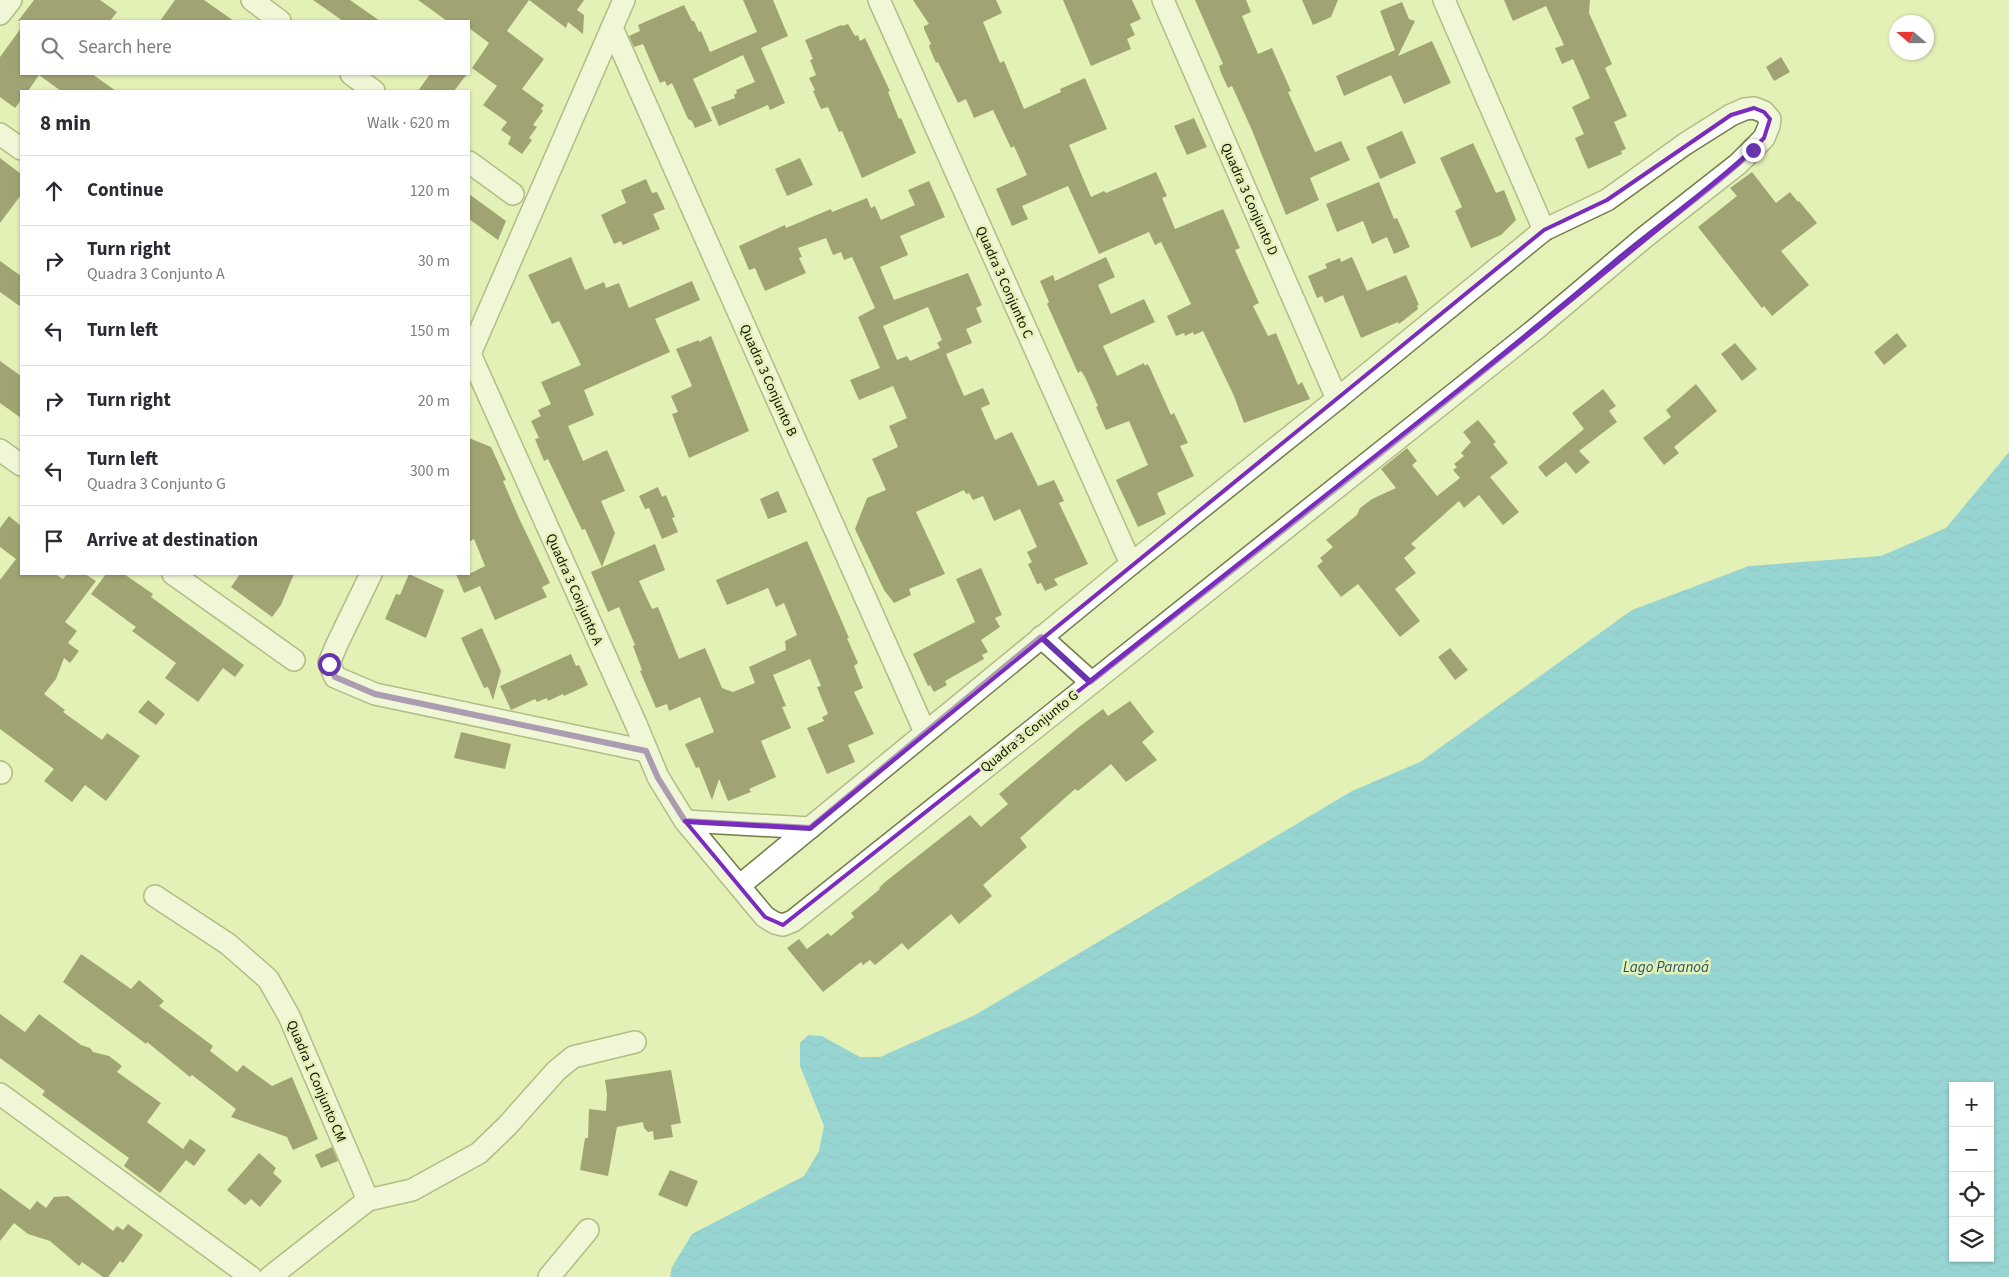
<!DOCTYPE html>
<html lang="en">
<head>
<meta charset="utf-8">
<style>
	:root { --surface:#fff; --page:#f2f2f3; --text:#2b2b33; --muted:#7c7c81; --line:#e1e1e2 }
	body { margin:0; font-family:"Source Sans 3",sans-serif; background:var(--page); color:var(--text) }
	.controls { position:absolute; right:15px; bottom:15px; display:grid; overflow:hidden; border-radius:0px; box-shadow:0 1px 4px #0004 }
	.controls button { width:45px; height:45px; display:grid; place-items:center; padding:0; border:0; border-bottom:1px solid var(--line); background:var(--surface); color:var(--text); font:25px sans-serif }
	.compass { position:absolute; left:1889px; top:15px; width:45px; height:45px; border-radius:50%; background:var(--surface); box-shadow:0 1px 4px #0004; rotate:290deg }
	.stop { position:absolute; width:15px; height:15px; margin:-11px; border:4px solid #6635ac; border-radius:50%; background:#fff }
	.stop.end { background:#6635ac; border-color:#fff; box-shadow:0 1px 5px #0008 }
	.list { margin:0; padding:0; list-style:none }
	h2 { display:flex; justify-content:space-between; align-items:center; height:65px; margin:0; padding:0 20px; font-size:21px }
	h2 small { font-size:16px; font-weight:400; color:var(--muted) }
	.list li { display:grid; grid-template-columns:32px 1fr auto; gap:15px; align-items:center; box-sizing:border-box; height:70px; padding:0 20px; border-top:1px solid var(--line) }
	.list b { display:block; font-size:19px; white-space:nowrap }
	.list p { margin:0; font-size:16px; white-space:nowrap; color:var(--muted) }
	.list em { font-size:16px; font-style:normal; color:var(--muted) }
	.icon { flex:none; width:28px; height:28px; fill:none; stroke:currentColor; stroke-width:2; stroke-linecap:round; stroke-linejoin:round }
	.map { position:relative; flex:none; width:2009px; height:1277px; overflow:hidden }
	.search { position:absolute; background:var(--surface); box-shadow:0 1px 4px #0004; left:20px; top:20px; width:450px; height:55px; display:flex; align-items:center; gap:12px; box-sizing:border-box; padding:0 18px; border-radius:0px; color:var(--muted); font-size:19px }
	.panel { position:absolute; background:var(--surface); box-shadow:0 1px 4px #0004; left:20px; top:90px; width:450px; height:485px; border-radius:0px }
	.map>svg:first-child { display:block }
</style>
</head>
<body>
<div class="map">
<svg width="2009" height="1277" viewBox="0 0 2009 1277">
	<defs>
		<pattern id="water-waves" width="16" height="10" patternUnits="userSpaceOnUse" patternTransform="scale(1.25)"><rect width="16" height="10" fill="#3ab3f6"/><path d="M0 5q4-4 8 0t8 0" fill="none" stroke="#3299d1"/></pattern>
	</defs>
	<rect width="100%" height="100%" fill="#e4f1b7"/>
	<path fill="url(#water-waves)" fill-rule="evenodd" d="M2009 452V1277H670L672 1267 692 1234 804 1176 819 1151 824 1126 800 1066V1043L808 1035 822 1036 860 1057H880L975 1015 1352 791 1420 762 1632 610 1749 566 1881 556 1946 528ZM1953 1086H1990V1258H1953Z"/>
	<g fill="#4f4822" fill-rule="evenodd">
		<polygon points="34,0 100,0 117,12 110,21 18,21"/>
		<polygon points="175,0 204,0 234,21 160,21"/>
		<polygon points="313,0 350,0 380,21 343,21"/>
		<polygon points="418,0 584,0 577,10 584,15 583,34 568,22 566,28 529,0 507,31 544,59 522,89 544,105 541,109 543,111 533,125 537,127 529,138 532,140 522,154 508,144 511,137 501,130 507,122 483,105 497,86 472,68 489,43 469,28 469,21 447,21"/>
		<polygon points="743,0 773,0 788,36 761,48 785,103 770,110 768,105 719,126 711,107 735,98 734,95 737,93 736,90 755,82 743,55 693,79 712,121 695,128 692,121 688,119 672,83 667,86 665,81 660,83 643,44 634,47 629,36 640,31 638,25 684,5 692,21 694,21 699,32 701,31 710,52 757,32"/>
		<polygon points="913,0 996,0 1002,13 983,22 1000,63 1004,61 1024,109 1061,92 1060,89 1085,78 1107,129 1069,145 1091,197 1104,191 1106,193 1156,172 1167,196 1162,198 1175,229 1223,209 1240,248 1235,250 1259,303 1253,306 1268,336 1276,333 1298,385 1302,382 1310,399 1244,423 1234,396 1203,331 1194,335 1193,332 1185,336 1184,333 1176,336 1167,316 1191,304 1161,242 1155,245 1149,232 1099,254 1068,186 1022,206 1028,219 1012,226 996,189 1027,175 1014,146 1011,148 993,110 974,118 966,99 958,103 938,62 936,63 930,49 929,45 931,44 924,29 924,26 929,24"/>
		<polygon points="1063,0 1132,0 1141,19 1130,24 1135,35 1127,39 1131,49 1091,66"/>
		<polygon points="1195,0 1246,0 1251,12 1242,16 1258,54 1272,48 1291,91 1288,92 1315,152 1341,141 1350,160 1310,178 1319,200 1286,215 1251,128 1232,86 1228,88 1221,73 1219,66 1223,64"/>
		<polygon points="1302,0 1338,0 1331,17 1313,25"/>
		<polygon points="1504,0 1590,0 1589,13 1612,64 1605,68 1627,116 1614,122 1626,149 1621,151 1622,154 1588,169 1575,138 1584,134 1572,107 1590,98 1573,59 1562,64 1555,48 1564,45 1546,6 1513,21"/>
		<polygon points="1402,2 1409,19 1415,21 1398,56 1432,41 1451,83 1404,104 1391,75 1344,96 1336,76 1395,50 1380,11"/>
		<polygon points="848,24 855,36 858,35 860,41 865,38 890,91 888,92 899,119 901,118 916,153 862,178 842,131 839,132 828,107 821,109 813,91 815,90 809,78 816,75 810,60 813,59 805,40 841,25 842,26"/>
		<polygon points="21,28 21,74 92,74 116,91 61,91 39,75 28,91 21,91 21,100 15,108 0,97 0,57"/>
		<polygon points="1781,57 1790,72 1774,81 1766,67"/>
		<polygon points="430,74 467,74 454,91 418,91"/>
		<polygon points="1194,118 1207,147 1187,155 1174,126"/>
		<polygon points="1402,131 1416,163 1380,179 1366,147"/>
		<polygon points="1473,143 1496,193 1504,190 1516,220 1501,235 1471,248 1455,211 1462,207 1440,158"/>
		<polygon points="0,158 21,174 21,195 0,223"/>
		<polygon points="800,158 813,185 787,196 775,169"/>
		<polygon points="1752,172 1776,203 1790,192 1798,202 1799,201 1817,223 1781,251 1809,285 1772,316 1764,306 1762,308 1698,227 1737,196 1730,188"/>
		<polygon points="646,179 652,193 657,192 665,209 653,214 660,229 623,245 621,241 614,244 601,215 626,203 621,190"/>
		<path d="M929 181 945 217 900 236 908 255 880 267 894 300 968 273 982 305 976 308 982 322 966 329 972 343 946 354 964 396 983 388 990 404 981 408 995 440 1012 432 1038 486 1054 480 1064 501 1059 503 1088 564 1054 579 1058 585 1045 591 1041 583 1037 584 1028 564 1032 562 1027 552 1037 547 1020 509 994 521 983 496 973 500 969 493 966 494 964 490 916 512 945 574 909 589 911 595 894 603 884 590 855 529 867 498 886 490 872 459 898 447 889 426 907 418 893 386 859 400 850 380 880 368 858 317 875 308 852 257 844 260 841 252 833 255 826 238 798 248 802 257 799 258 806 273 765 291 755 268 749 270 739 246 785 225 786 228 831 209 832 212 867 198 871 208 875 206 881 220 915 205 908 190ZM928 307 942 340 937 343 940 348 910 361 907 356 897 360 883 326Z"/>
		<polygon points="1379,182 1394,219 1397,218 1410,247 1394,254 1387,237 1372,244 1363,221 1337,232 1326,204"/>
		<polygon points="469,194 506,221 498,240 469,219"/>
		<polygon points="571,257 585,290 604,282 606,288 619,283 629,308 692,281 700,300 655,319 670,352 584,390 594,415 568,426 583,461 607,450 625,491 601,501 615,533 602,567 585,529 582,530 548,459 544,461 535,439 539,438 531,421 541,416 538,410 551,404 541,382 581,365 559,321 552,324 528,275"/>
		<polygon points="1106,257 1115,277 1098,285 1111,314 1144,299 1155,322 1103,346 1117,376 1144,363 1145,366 1147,364 1149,366 1171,415 1174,413 1188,443 1180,446 1194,476 1157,493 1166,514 1138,527 1116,480 1148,465 1129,421 1106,430 1096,407 1098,406 1085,377 1081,371 1078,373 1047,304 1049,302 1040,281 1053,275 1055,281"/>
		<polygon points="1352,257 1367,291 1406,275 1419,305 1417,305 1418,309 1399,324 1398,322 1361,338 1343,295 1325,303 1322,296 1317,298 1308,276 1327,268 1325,264 1340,258 1341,262"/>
		<polygon points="0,261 21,276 21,307 0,292"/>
		<polygon points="1897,333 1907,346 1884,365 1874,352"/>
		<polygon points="711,336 749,431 689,458 672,414 678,412 671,396 692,386 676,349 699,340 699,342"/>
		<polygon points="1735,343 1757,369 1742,381 1721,354"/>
		<polygon points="0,361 21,376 21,418 0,403"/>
		<polygon points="1696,384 1717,411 1674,447 1679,453 1664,465 1643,438 1671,417 1666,410"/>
		<polygon points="1603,389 1616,406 1609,411 1617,422 1579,451 1590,462 1576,474 1566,462 1546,477 1538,467 1584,429 1572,413"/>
		<polygon points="1478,420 1496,442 1493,444 1508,463 1490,477 1519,512 1503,525 1479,495 1464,508 1459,501 1411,544 1416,548 1404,558 1416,573 1395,589 1420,621 1400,637 1358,584 1341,597 1317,566 1323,561 1320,558 1333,547 1326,540 1357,515 1360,508 1372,499 1396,488 1381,469 1407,448 1417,461 1412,465 1437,496 1460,478 1453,470 1457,467 1454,464 1464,456 1461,453 1471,442 1463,432"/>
		<polygon points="469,438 491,447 506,480 503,481 518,516 550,583 542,587 547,597 495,620 480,586 464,593 456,574 469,574 485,566 474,539 469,542"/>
		<polygon points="658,487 662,497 666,495 675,517 672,518 678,532 662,539 649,508 645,509 639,496"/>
		<polygon points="778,491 787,512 768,519 760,499"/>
		<polygon points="9,516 21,526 21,574 55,574 63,579 67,574 85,574 96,581 65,622 77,631 68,643 79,651 70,663 64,658 56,679 44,694 65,710 63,712 102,740 107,733 140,756 106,801 85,785 72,802 44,781 54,769 0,729 0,580 16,559 0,547 0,528"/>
		<polygon points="807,541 849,638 847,638 858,663 854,666 863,688 854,692 874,734 848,745 855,762 827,774 807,728 824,721 822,717 828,714 817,687 821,686 810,659 773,675 786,706 782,707 791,728 761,741 776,777 749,789 751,792 728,801 719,779 712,800 699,767 696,768 685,744 714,732 700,697 669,711 667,704 656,708 640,671 642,670 633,646 635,645 619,607 608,612 591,572 655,544 665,570 639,581 652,609 658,607 679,659 705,648 722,688 733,692 755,683 749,667 786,650 785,641 797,635 784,603 776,607 768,588 727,605 716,580"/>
		<polygon points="981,568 1002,615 995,618 1000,627 981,640 988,652 982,655 984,659 945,681 947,685 934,692 930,685 928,686 913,654 975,622 956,579"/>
		<polygon points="106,574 124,574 153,594 151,597 244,665 235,677 223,668 198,702 165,678 176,663 132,631 136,627 91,594"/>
		<polygon points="240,574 294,574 281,605 272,617 231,587"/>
		<polygon points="409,574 444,590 426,638 385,619 396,594 400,595"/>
		<polygon points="482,628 501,671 493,700 488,687 484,688 461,638"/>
		<polygon points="1450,648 1468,670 1455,680 1438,657"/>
		<polygon points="571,654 576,666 579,665 588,685 564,696 563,694 548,701 547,698 537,702 535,699 511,710 500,686"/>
		<polygon points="148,700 165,714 156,725 138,712"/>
		<polygon points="1130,701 1154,732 1142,742 1157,760 1126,782 1111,764 1078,791 1075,789 1020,838 1027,847 983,885 992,896 959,924 951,914 908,950 902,943 875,965 870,960 863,965 861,962 823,992 787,948 799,939 807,949 828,933 831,936 854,917 851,913 880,889 879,888 885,882 970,815 981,827 1008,804 999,794 1079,727 1103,709 1108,716"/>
		<polygon points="461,732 511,744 505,769 454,758"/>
		<polygon points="81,954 131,989 139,980 164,1001 159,1006 213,1046 210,1051 237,1072 243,1065 272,1086 292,1077 318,1139 293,1150 287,1137 231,1117 236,1109 192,1075 190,1077 147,1042 146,1044 63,982"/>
		<polygon points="0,1014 25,1032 39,1014 81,1045 90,1048 93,1052 109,1056 122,1066 117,1072 161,1103 147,1122 183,1149 190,1139 206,1150 194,1166 186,1160 160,1193 124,1166 129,1158 42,1095 45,1091 0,1058"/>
		<polygon points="671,1070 681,1123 671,1125 673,1137 654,1140 653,1131 648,1132 644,1128 643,1122 617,1127 608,1176 580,1170 585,1138 588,1138 589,1109 606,1111 607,1094 605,1080"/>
		<polygon points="332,1147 338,1161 321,1168 315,1155"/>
		<polygon points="259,1153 276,1168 273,1173 282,1181 260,1207 251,1199 245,1205 227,1190"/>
		<polygon points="670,1170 698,1181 687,1207 658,1195"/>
		<polygon points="0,1188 30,1210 37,1201 46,1208 54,1197 68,1196 113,1231 117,1226 123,1230 128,1224 143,1235 123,1263 120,1261 108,1277 103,1277 82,1262 79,1266 50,1241 28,1234 14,1223 0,1241"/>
	</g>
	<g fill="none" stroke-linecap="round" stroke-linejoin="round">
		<defs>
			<g id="minor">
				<polyline points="252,0 280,21"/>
				<polyline points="879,0 1131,564"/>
				<polyline points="1163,0 1337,399"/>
				<polyline points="1444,0 1544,230"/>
				<polyline points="0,14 11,0"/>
				<polyline points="612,28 925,732"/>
				<polyline points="351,74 374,91"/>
				<polyline points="0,134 21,149"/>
				<polyline points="469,162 513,194"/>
				<polyline points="470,354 636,724 658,777 685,821 765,917 775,923 783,925 793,921 1537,328 1645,237 1738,164 1764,138 1769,126 1770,119 1764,112 1754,108 1745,109 1731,115 1685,144 1607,200 1544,230 1337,399 1131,564 739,886"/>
				<polyline points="469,356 624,0"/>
				<polyline points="0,450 21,465"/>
				<polyline points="173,574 294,660"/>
				<polyline points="371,574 337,644 329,663 335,677 375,694 646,751"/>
				<polyline points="1041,637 1091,682"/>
				<polyline points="0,772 1,773"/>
				<polyline points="685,821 810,828"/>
				<polyline points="155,896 228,944 268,979 289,1016 368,1200 270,1277"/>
				<polyline points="0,1094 251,1277"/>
				<polyline points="368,1200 412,1190 479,1153 507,1126 556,1071 573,1057 635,1042"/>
				<polyline points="549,1277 588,1230"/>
			</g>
		</defs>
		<use href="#minor" stroke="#737d48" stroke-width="24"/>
		<use href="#minor" stroke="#fff" stroke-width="21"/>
	</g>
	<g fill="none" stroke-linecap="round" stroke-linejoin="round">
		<path stroke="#6635ac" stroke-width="6" d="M329 664 335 677 375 694 646 751 658 778 685 821 810 828 1041 637 1090 682C1266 543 1443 407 1614 263 1659 225 1710 191 1753 150"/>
	</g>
	<path d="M0 0H2009V1277H0ZM1754 108 1764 112 1770 119 1764 138 1738 164 1537 328 783 925 765 917 685 821 810 828 1544 230 1607 200 1731 115Z" fill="#e4f1b7" fill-opacity=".55" fill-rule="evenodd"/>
	<path fill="none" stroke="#7b2cbf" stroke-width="4" stroke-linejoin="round" d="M1754 108 1764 112 1770 119 1764 138 1738 164 1537 328 783 925 765 917 685 821 810 828 1544 230 1607 200 1731 115Z"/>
	<g text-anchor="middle" stroke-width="5" stroke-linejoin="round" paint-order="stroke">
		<g font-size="14" fill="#0e1100" stroke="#e4f1b7">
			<text transform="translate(1250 199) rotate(66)" y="5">Quadra 3 Conjunto D</text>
			<text transform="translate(1005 282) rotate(66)" y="5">Quadra 3 Conjunto C</text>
			<text transform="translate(769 380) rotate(66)" y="5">Quadra 3 Conjunto B</text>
			<text transform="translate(575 589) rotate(66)" y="5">Quadra 3 Conjunto A</text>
			<text transform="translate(1029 731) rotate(-39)" y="5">Quadra 3 Conjunto G</text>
			<text transform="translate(317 1081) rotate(67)" y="5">Quadra 1 Conjunto CM</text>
		</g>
		<g font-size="15" font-style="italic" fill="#22516c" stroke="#e4f1b7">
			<text x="1666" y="972">Lago Paranoá</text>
		</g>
	</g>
</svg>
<div class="controls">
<button>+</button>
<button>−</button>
<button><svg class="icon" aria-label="locate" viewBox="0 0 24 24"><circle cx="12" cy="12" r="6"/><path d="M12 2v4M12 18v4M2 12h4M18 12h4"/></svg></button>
<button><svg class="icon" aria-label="layers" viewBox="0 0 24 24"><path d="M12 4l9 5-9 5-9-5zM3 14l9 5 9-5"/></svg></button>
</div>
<svg class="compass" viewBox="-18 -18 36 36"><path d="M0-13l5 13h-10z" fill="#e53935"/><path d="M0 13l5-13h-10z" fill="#7c7c81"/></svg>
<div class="stop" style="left:329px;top:664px"></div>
<div class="stop end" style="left:1753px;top:150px"></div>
<div class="search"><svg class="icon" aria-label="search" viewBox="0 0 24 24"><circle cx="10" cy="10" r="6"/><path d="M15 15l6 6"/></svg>Search here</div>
<section class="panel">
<h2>8 min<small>Walk · 620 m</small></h2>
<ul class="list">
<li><svg class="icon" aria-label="ahead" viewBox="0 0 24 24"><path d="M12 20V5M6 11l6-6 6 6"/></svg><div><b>Continue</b></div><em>120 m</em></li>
<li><svg class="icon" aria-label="right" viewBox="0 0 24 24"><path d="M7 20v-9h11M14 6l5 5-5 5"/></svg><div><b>Turn right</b><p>Quadra 3 Conjunto A</p></div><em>30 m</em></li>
<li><svg class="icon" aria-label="left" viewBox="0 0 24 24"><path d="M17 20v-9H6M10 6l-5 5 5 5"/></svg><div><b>Turn left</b></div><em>150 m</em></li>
<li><svg class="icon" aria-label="right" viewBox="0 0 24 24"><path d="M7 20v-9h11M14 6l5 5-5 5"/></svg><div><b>Turn right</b></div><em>20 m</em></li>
<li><svg class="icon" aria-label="left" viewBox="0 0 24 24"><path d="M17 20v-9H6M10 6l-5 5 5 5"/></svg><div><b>Turn left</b><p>Quadra 3 Conjunto G</p></div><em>300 m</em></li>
<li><svg class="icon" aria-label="arrive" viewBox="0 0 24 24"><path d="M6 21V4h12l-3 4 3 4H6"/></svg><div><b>Arrive at destination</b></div></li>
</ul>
</section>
</div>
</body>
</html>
